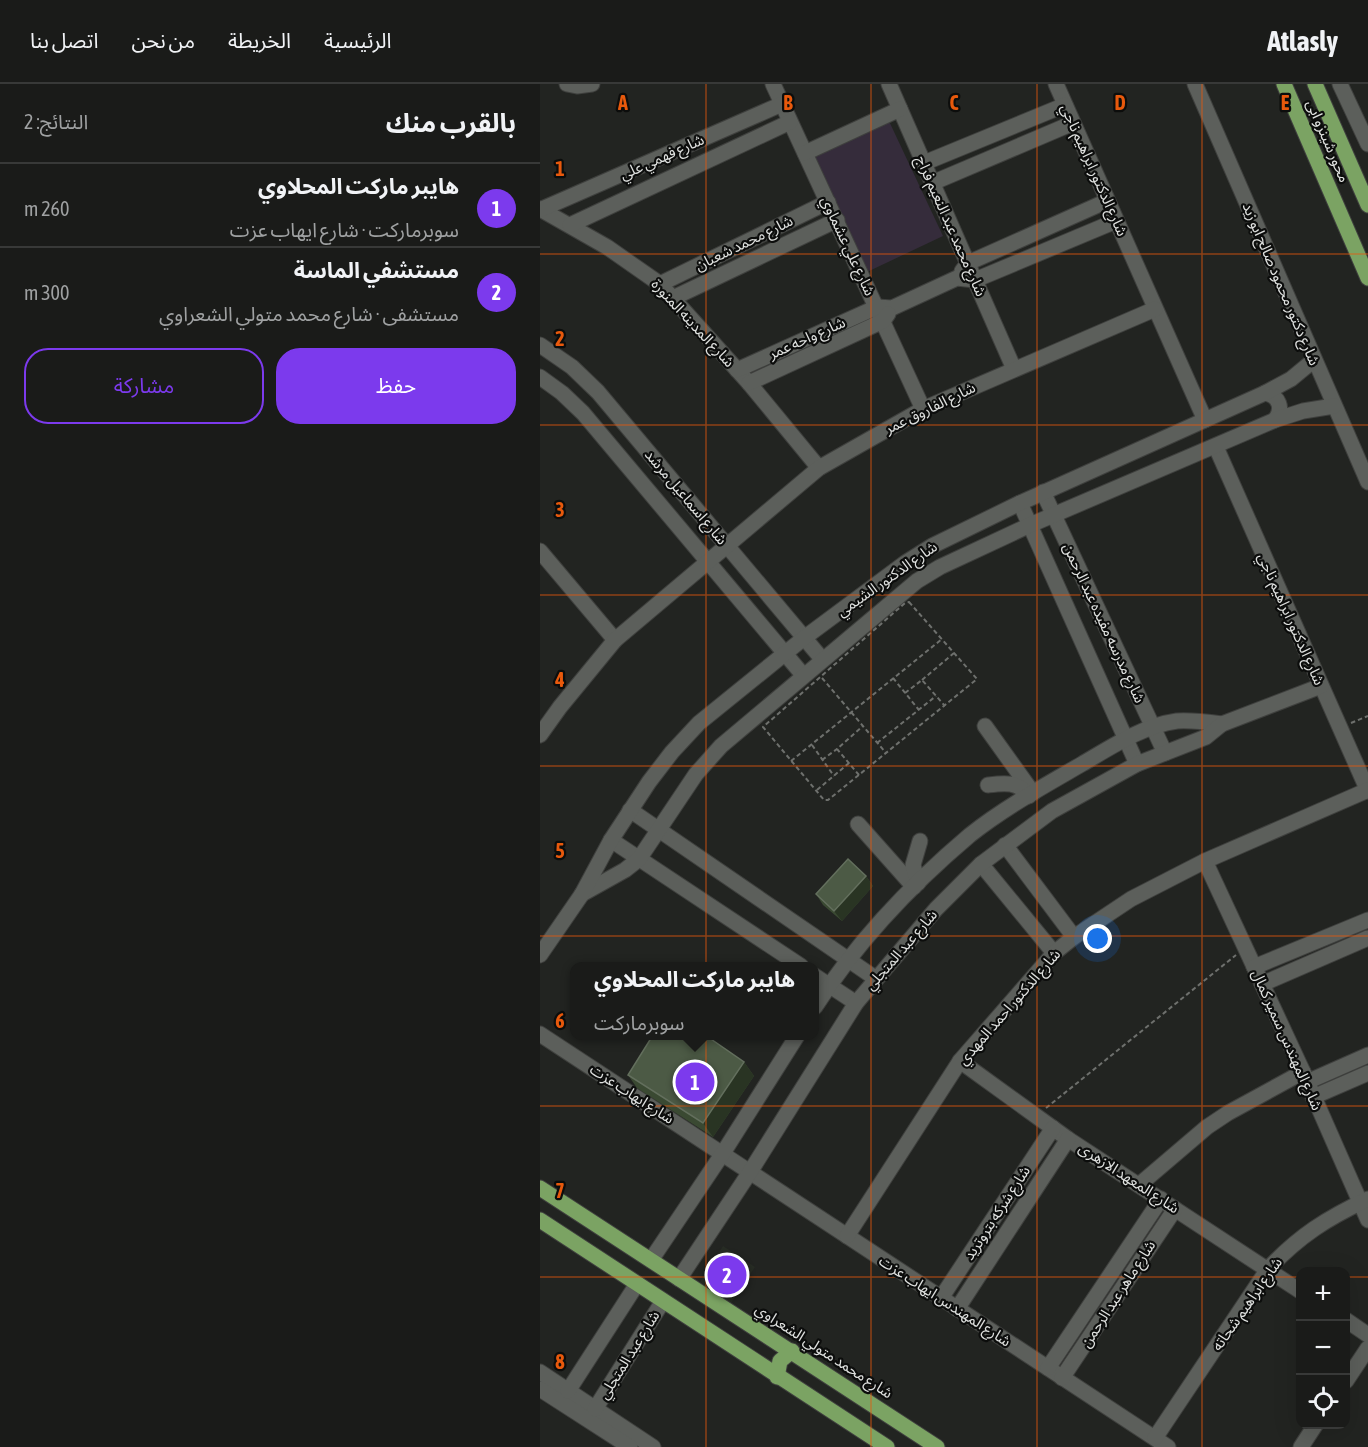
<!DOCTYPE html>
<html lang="ar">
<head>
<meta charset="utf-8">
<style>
	:root { --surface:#1a1b19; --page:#272826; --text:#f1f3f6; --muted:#9fa1a2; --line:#383938; --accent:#7c3aed }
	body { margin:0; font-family:"Asap Condensed","Noto Sans Arabic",sans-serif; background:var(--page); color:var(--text); direction:rtl }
	.controls { position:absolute; right:18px; bottom:18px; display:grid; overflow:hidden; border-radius:12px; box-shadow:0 6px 24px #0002 }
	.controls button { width:54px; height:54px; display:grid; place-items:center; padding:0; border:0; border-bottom:2px solid var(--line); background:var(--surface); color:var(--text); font:30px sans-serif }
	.you { position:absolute; left:558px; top:855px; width:21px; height:21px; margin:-15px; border:4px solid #fff; border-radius:50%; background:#1a73e8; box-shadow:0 0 0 9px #1a73e833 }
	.badge { display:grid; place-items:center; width:39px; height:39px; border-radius:50%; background:var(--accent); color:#fff; font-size:20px; font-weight:700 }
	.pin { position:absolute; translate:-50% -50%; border:3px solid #fff; box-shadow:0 2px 6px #0006 }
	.popup { position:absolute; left:30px; top:878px; width:249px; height:78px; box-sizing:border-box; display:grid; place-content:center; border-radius:12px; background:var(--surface); filter:drop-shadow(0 2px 4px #0005); font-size:20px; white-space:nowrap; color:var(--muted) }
	.popup b { font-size:22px; color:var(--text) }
	.popup::after { content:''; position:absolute; left:50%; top:100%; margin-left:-12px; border:12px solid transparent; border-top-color:var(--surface) }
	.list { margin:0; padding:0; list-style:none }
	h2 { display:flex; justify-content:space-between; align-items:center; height:78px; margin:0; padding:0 24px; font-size:26px }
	h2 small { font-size:20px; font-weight:400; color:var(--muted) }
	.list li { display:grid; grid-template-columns:39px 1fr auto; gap:18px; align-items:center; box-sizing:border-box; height:84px; padding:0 24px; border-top:2px solid var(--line) }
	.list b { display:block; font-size:22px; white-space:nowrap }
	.list p { margin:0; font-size:20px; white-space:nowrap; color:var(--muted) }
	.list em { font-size:20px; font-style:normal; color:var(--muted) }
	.actions { display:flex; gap:12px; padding:18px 24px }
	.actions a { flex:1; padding:14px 0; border:2px solid var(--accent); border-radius:24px; text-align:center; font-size:21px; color:var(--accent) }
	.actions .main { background:var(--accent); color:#fff }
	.icon { flex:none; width:33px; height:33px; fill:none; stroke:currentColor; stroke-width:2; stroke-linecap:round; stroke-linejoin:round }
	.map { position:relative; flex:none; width:828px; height:1363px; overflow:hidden; direction:ltr }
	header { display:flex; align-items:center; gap:36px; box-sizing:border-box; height:84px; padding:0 30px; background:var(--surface); border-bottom:2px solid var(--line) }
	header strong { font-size:28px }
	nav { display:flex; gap:33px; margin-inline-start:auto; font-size:21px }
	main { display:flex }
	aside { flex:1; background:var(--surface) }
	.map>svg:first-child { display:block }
</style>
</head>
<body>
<header>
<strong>Atlasly</strong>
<nav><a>الرئيسية</a><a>الخريطة</a><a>من نحن</a><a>اتصل بنا</a></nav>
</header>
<main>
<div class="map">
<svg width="828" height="1363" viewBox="0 0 828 1363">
	<rect width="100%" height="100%" fill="#222421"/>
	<polygon fill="#272c24" points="183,1162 215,1183 191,1219 160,1198"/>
	<polygon fill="#352c3b" points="348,35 403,152 327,188 272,71"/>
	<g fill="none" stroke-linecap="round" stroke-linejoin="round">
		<defs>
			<g id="minor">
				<polyline points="27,0 37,2 52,0"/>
				<polyline points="233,0 383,325"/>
				<polyline points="349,0 474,285"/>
				<polyline points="516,0 665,336"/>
				<polyline points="655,0 828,398"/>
				<polyline points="800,0 828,60"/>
				<polyline points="265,69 360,25"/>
				<polyline points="384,79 525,21"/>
				<polyline points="392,99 533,39"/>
				<polyline points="0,125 67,163 120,200 209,299 279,384"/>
				<polyline points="2,125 242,20"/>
				<polyline points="30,141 250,38"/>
				<polyline points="422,187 428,179 567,117"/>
				<polyline points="120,200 288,118"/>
				<polyline points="133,214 297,136"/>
				<polyline points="0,261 32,283 58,308 282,575"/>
				<polyline points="197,286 337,223 352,224 417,194 435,196 576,137"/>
				<polyline points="0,293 22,309 43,329 263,591"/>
				<polyline points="209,299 343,237 348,230"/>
				<path d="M725 309C739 312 744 324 735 336"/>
				<polyline points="676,363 828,707"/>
				<polyline points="503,408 625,669"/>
				<polyline points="480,419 597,680"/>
				<polyline points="0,467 75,556"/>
				<polyline points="445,642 493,709"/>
				<polyline points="0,651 20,623 75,556 279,384 383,325 615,225"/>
				<path d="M448 701C464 699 478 697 489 712"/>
				<polyline points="90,726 335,894"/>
				<polyline points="318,740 374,803"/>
				<polyline points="71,756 261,882"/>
				<polyline points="465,761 534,853"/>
				<polyline points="665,777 763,988 828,1136"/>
				<polyline points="441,780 514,869"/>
				<polyline points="378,799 373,781 380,757"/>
				<polyline points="42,810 85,786 99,775 156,690 181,662 377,497 400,483 490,441 735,336 763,327 794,322"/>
				<polyline points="0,871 42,810 71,756 109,698 132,668 159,639 264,554 365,479 392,462 480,419 725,309 751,295 774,276"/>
				<polyline points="714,883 828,836"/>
				<polyline points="275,892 316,919"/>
				<polyline points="722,900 828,854"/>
				<path d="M275 923C316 859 372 800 430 751 464 724 504 702 542 680 571 663 602 642 637 637 652 636 667 638 682 640"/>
				<polyline points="0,950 628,1363"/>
				<polyline points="420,977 528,1055 760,1207"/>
				<polyline points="767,998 828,971"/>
				<polyline points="773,1013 828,989"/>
				<polyline points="599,1101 667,1043 688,1029 763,988"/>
				<polyline points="307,1152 420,977 514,869 534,853 591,815 665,777 828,706"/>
				<polyline points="111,1176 183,1069 257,952"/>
				<polyline points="139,1195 210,1088 316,919 396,825 441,780 512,727 597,680 666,653 682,640 781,602"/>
				<polyline points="401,1214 513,1044"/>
				<polyline points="417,1225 528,1055"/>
				<polyline points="806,1236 828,1251"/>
				<polyline points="508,1284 621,1115"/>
				<polyline points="0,1288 113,1363"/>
				<polyline points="522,1294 635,1125"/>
				<polyline points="806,1297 828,1264"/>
				<polyline points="0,1305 90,1363"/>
				<polyline points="28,1307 97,1200"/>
				<polyline points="55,1325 123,1217"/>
				<path d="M615 1354 728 1185C759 1152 787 1134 828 1115"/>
				<polyline points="761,1363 776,1340"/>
			</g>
			<g id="major">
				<polyline points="744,0 828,194"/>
				<polyline points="775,0 828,121"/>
				<polyline points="0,1104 397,1363"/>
				<polyline points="0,1136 347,1363"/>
				<polyline points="237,1293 240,1277 252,1267"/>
			</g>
		</defs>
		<use href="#minor" stroke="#3f403e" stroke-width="17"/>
		<use href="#major" stroke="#3f403e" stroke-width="17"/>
		<g stroke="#6e706d" stroke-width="2" stroke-dasharray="4.5 3" stroke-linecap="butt">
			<polygon points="369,518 437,595 288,716 284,716 223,643 365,519"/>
			<polyline points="282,594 346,669"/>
			<polyline points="353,594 379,626"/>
			<polyline points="382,596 414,569"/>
			<polyline points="365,609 382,596 405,622"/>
			<polyline points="811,639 828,632"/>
			<polyline points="337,659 396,612"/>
			<polyline points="272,661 294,692"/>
			<polyline points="282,676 297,665"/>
			<polyline points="251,677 402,555"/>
			<polyline points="319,691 297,665 323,642"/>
			<polyline points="277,706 309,679"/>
			<polyline points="506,1024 696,871"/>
		</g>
		<use href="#minor" stroke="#5c5f5b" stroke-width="15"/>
		<use href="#major" stroke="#7ba363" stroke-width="15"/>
	</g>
	<g fill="#3a4932">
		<polygon points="326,792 333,802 302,837 283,821 276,810"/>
		<polygon points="204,978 214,992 173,1053 97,1004 88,991"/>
	</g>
	<g fill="#293423">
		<polygon points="326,792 333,802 302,837 294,827"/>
		<polygon points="204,978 214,992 173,1053 163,1039"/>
	</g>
	<g fill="#4c5a45" stroke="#636f5d" stroke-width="1.5">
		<polygon points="308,775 326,792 294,827 276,810"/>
		<polygon points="113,951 165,951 204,978 163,1039 88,991"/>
	</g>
	<path fill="none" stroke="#e8590c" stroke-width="1.5" stroke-opacity="0.55" d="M166 0V1363M331 0V1363M497 0V1363M662 0V1363M0 170H828M0 341H828M0 511H828M0 682H828M0 852H828M0 1022H828M0 1193H760M806 1193H828"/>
	<g text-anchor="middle" stroke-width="4.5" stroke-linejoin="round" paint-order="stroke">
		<g font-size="15" fill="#e0e2e0" stroke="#0c0d0c">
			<text transform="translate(788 57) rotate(67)" y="5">محور شينزو ابى</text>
			<text transform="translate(122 73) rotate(-24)" y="5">شارع فهمي علي</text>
			<text transform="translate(554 86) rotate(66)" y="5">شارع الدكتور ابراهيم ناجي</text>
			<text transform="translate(411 142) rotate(66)" y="5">شارع محمد عبد النعيم فراج</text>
			<text transform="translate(204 159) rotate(-26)" y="5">شارع محمد شعبان</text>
			<text transform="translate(308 162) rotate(65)" y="5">شارع علي عشماوي</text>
			<text transform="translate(741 200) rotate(67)" y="5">شارع دكتور محمود صالح ابو زيد</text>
			<text transform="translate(153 239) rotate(47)" y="5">شارع المدينه المنورة</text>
			<text transform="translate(267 254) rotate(-24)" y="5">شارع واحه عمر</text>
			<text transform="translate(390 324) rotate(-26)" y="5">شارع الفاروق عمر</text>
			<text transform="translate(146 413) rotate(50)" y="5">شارع اسماعيل مرشد</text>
			<text transform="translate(347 495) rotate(-35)" y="5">شارع الدكتور الشيمي</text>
			<text transform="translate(751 535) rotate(66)" y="5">شارع الدكتور ابراهيم ناجي</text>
			<text transform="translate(564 539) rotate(65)" y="5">شارع مدرسه مفيده عبد الرحمن</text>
			<text transform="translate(361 866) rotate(-49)" y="5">شارع عبد المتجلي</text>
			<text transform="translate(469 923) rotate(-49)" y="5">شارع الدكتور احمد المهدي</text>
			<text transform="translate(747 956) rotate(66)" y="5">شارع المهندس سمير كمال</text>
			<text transform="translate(92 1010) rotate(33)" y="5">شارع ايهاب عزت</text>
			<text transform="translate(589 1094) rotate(33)" y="5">شارع المعهد الازهرى</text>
			<text transform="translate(457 1129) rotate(-57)" y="5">شارع شركه بتروتريد</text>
			<text transform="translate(578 1210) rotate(-57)" y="5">شارع ماهر عبد الرحمن</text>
			<text transform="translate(405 1217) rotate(33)" y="5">شارع المهندس ايهاب عزت</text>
			<text transform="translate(707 1220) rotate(-55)" y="5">شارع ابراهيم شحاته</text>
			<text transform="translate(284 1267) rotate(33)" y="5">شارع محمد متولي الشعراوي</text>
			<text transform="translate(89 1271) rotate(-58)" y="5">شارع عبد المتجلي</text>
		</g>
	</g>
	<g font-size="20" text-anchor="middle" font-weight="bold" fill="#e8590c" stroke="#0c0d0c" stroke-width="4.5" stroke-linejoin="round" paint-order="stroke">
		<text x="83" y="26">A</text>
		<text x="248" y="26">B</text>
		<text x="414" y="26">C</text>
		<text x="580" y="26">D</text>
		<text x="745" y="26">E</text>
		<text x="20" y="92">1</text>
		<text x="20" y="262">2</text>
		<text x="20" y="433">3</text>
		<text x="20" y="603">4</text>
		<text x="20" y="774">5</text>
		<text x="20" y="944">6</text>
		<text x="20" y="1114">7</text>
		<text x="20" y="1285">8</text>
	</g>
</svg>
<div class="controls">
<button>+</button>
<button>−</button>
<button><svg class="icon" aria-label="locate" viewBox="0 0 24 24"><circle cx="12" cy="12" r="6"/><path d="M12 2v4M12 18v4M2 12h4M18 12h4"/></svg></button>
</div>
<div class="you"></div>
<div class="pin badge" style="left:155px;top:998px">1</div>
<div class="popup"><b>هايبر ماركت المحلاوي</b>سوبرماركت</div>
<div class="pin badge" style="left:187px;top:1191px">2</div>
</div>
<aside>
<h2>بالقرب منك<small>النتائج: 2</small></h2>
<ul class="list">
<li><span class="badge">1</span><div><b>هايبر ماركت المحلاوي</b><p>سوبرماركت · شارع ايهاب عزت</p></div><em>260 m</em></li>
<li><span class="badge">2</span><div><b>مستشفي الماسة</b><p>مستشفى · شارع محمد متولي الشعراوي</p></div><em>300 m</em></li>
</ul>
<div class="actions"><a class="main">حفظ</a><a>مشاركة</a></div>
</aside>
</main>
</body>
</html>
